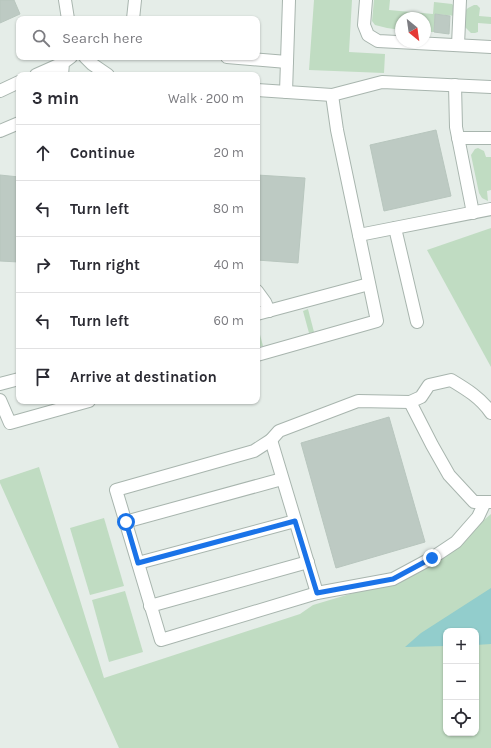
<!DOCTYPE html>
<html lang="en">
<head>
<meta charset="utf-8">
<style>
	:root { --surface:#fff; --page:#f2f2f3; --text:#2b2b33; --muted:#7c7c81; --line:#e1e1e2 }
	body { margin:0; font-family:Karla,sans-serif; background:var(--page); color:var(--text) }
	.controls { position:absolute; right:12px; bottom:12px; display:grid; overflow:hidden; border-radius:8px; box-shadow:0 1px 3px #0004 }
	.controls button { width:36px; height:36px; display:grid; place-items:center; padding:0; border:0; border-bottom:1px solid var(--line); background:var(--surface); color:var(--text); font:20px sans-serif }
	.compass { position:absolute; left:395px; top:12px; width:36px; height:36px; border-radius:50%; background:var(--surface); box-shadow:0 1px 3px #0004; rotate:151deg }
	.stop { position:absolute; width:12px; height:12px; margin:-9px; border:3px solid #1a73e8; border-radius:50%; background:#fff }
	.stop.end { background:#1a73e8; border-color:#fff; box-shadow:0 1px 4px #0008 }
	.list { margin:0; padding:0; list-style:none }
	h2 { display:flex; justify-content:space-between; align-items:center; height:52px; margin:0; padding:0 16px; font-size:17px }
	h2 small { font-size:13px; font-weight:400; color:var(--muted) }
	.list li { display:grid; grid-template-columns:26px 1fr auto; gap:12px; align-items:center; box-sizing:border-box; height:56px; padding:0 16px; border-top:1px solid var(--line) }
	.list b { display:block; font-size:15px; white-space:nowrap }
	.list em { font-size:13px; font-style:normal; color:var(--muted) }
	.icon { flex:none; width:22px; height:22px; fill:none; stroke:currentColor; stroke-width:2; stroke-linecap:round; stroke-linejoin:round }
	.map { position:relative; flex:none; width:491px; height:748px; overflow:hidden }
	.search { position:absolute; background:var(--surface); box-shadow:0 1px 3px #0004; left:16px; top:16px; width:244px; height:44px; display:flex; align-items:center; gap:10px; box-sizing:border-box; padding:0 14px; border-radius:8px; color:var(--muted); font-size:15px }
	.panel { position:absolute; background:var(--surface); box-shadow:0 1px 3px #0004; left:16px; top:72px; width:244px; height:332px; border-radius:8px }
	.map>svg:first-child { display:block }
</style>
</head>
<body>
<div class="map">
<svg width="491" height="748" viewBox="0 0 491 748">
	<rect width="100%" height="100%" fill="#e5ede8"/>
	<g fill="#c0dcc2" fill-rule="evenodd">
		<polygon points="314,0 352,0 349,52 385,54 384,73 309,70"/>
		<polygon points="374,0 390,0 389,10 433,14 434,2 452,4 455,7 456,16 435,14 434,32 425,32 425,18 401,18 401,30 387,28 375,25 372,21"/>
		<polygon points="474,5 477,5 480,8 479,16 491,17 491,24 478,23 478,32 475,33 471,33 465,27 464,12 468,8"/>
		<polygon points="478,148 484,151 486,157 491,157 491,190 487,191 488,201 482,198 479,193 471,155 475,149"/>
		<polygon points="491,228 491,367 427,250"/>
		<polygon points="308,309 314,332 309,333 303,311"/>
		<polygon points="257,323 263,346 258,347 257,344"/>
		<path d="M39 467 104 678 300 614 313 605 397 580 430 566 491 514V748H119L0 483V480ZM446 631H476V733H446Z"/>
		<polygon points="104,518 124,586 90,595 70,528"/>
		<polygon points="125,591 143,652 109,662 92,600"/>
	</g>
	<polygon fill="#92cdcc" points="491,588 491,644 476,645 476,631 446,631 446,646 405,647 421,633"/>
	<g fill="#bdcac3" stroke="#b8c6be">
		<polygon points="0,0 14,0 20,14 0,23"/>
		<polygon points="435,14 450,16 449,34 434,32"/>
		<polygon points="436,130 451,196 384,211 370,145"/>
		<polygon points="0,175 19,177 19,262 0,261"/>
		<polygon points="257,175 305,178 298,263 257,260"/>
		<polygon points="389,417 425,542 336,568 301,443"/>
	</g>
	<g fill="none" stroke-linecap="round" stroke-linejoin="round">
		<defs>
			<g id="minor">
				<polyline points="65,0 68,19"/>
				<polyline points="366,0 364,25 368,35 378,41 491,47"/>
				<polyline points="133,19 135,0"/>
				<polyline points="458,45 460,0"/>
				<polyline points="85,57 92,64 108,75"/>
				<polyline points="227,57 287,62"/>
				<polyline points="36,75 63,63"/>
				<polyline points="62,75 63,63 71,57"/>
				<polyline points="455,85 456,127 473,213"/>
				<polyline points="257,90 332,95 382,82 491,87"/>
				<polyline points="0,91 19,82"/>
				<polyline points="286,92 289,0"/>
				<polyline points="0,131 19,123"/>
				<polyline points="458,138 491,138"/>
				<polyline points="395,228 417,322"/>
				<polyline points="359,235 491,209"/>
				<polyline points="257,291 265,302 269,311"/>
				<polyline points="257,314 369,284"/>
				<polyline points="257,355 377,321 337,130 332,95"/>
				<polyline points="0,384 19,379"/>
				<polyline points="0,400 10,423 89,401"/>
				<polyline points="410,402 358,401 279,431 271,440 254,451 116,490 161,640 317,593 393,579 432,558 456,542 478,517 485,502"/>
				<path d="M491 413C481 398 466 389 451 380L429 385 421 397 410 402 432 445 449 475 474 502H491"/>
				<polyline points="271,440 317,593"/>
				<polyline points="125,522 282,479"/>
				<polyline points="138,563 295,521"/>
				<polyline points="150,606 308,562"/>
			</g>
		</defs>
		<use href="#minor" stroke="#a8b5ae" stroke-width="14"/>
		<use href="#minor" stroke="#fff" stroke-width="12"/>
	</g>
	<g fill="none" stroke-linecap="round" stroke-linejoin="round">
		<polyline stroke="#1a73e8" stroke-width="5" points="126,522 138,563 295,521 317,593 393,579 432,558"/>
	</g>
</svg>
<div class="controls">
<button>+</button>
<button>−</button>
<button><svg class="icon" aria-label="locate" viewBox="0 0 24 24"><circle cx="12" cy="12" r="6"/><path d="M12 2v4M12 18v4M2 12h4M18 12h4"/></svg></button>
</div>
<svg class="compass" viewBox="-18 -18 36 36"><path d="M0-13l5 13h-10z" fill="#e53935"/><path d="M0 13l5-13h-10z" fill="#7c7c81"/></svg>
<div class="stop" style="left:126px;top:522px"></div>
<div class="stop end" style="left:432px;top:558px"></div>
<div class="search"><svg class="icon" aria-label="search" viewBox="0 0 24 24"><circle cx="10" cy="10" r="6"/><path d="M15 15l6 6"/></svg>Search here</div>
<section class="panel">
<h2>3 min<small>Walk · 200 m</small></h2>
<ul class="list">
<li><svg class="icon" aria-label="ahead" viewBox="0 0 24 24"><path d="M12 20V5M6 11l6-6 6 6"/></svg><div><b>Continue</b></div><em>20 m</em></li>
<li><svg class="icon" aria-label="left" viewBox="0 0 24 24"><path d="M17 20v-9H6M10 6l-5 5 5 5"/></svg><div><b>Turn left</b></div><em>80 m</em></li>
<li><svg class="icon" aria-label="right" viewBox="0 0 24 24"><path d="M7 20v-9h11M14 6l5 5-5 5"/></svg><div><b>Turn right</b></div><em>40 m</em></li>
<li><svg class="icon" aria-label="left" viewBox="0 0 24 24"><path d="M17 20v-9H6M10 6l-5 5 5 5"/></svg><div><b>Turn left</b></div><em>60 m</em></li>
<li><svg class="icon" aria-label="arrive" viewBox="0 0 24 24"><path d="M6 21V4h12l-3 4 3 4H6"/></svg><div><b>Arrive at destination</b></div></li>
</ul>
</section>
</div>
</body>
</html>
